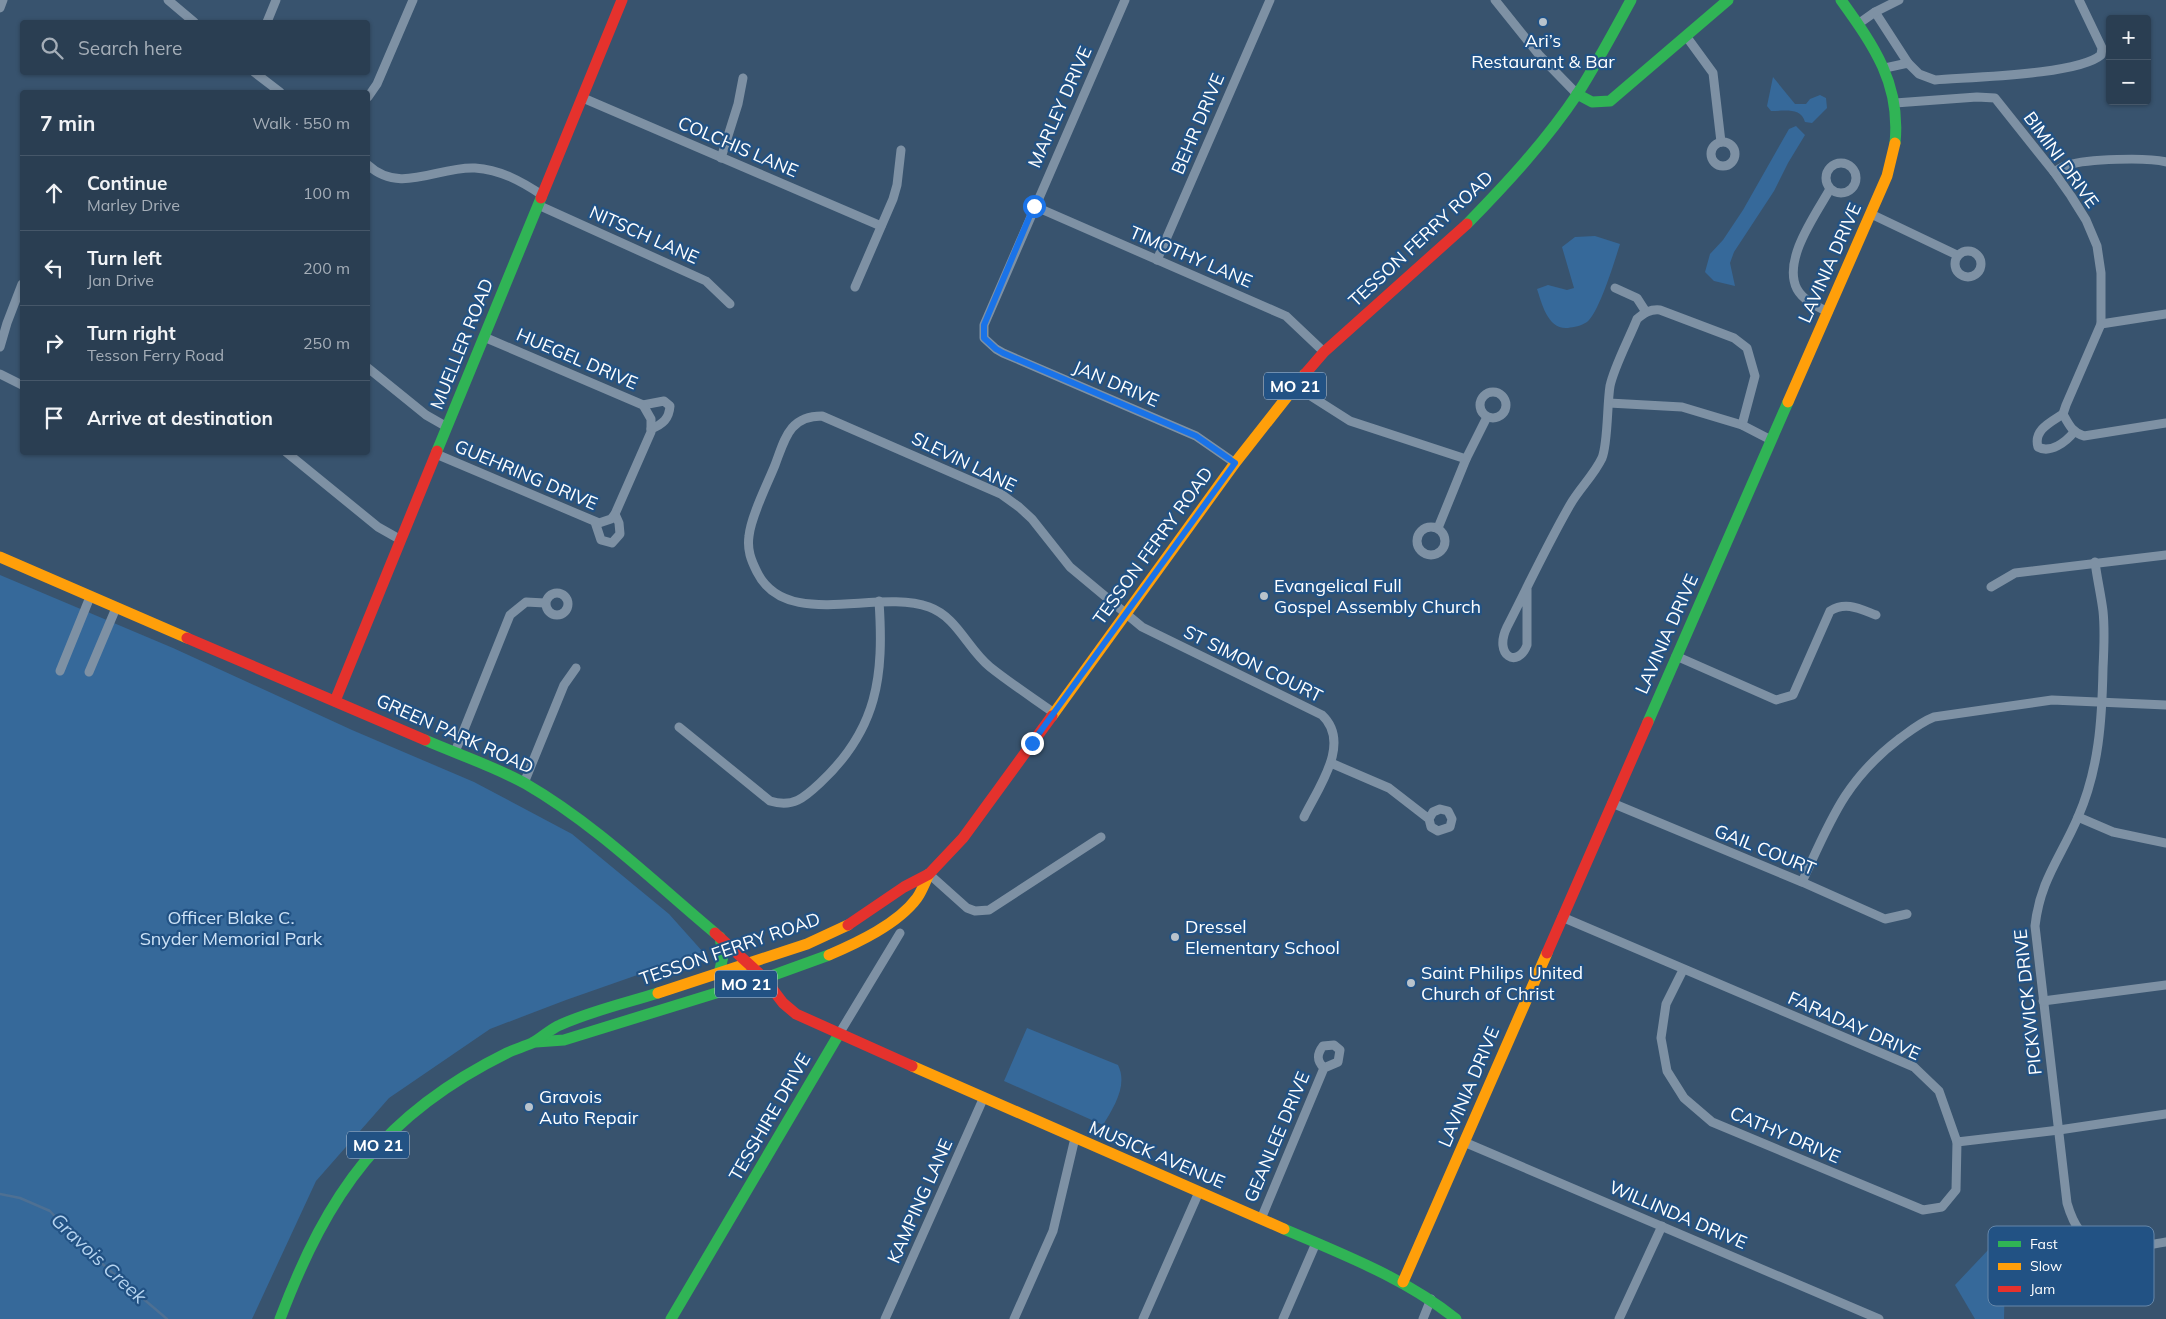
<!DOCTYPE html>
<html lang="en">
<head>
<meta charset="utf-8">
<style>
	:root { --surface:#2a3e52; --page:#36495c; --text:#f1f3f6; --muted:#a5aeb8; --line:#465769 }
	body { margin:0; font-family:Mulish,sans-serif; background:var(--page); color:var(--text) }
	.controls { position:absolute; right:15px; top:15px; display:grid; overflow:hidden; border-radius:5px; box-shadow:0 1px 4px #0004 }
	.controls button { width:45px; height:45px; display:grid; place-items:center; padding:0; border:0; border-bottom:1px solid var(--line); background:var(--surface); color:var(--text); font:25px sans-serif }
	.stop { position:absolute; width:15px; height:15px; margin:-11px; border:4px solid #1a73e8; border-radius:50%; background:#fff }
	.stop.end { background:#1a73e8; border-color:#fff; box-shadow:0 1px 5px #0008 }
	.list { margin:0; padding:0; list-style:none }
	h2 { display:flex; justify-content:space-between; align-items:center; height:65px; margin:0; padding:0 20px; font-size:21px }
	h2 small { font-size:16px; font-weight:400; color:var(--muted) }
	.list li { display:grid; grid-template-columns:32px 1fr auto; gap:15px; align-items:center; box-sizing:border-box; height:75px; padding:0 20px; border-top:1px solid var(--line) }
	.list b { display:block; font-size:19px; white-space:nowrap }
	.list p { margin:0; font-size:16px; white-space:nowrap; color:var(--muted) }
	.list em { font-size:16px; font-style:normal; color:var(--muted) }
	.icon { flex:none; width:28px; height:28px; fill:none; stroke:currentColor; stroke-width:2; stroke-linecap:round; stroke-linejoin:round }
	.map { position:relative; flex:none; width:2166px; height:1319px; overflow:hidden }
	.search { position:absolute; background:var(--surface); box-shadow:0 1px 4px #0004; left:20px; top:20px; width:350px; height:55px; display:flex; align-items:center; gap:12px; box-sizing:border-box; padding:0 18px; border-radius:5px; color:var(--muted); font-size:19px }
	.panel { position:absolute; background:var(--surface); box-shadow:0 1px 4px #0004; left:20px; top:90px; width:350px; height:365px; border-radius:5px }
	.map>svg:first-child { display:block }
</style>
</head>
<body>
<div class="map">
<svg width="2166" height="1319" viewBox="0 0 2166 1319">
	<rect width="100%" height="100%" fill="#38536e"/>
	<g fill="#36699a">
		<path d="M1773 77 1795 104H1806L1810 99 1820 95 1826 98 1827 108 1812 123 1805 122C1801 107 1784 111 1771 111L1767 106Z"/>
		<polygon points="1796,126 1805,135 1788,163 1774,191 1734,252 1730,263 1735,286 1714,281 1705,272 1710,254 1723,240 1743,210 1789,129"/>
		<path d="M1595 236 1620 244C1615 260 1599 313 1587 322 1581 326 1574 327 1568 328 1548 330 1542 304 1537 289L1548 285 1567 290 1574 288 1562 247 1575 237Z"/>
		<polygon points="0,575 173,648 352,730 474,782 572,834 669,914 703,952 566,1000 490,1029 389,1098 316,1181 252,1319 0,1319"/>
		<path d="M1027 1028 1118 1065C1128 1085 1114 1107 1103 1125L1004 1081Z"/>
		<polygon points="1990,1248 2005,1275 2004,1319 1975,1319 1955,1285"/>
	</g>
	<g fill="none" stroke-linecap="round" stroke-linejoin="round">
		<polyline stroke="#4e7093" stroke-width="2.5" points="0,1194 20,1198 50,1211 86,1250 167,1319"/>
		<g stroke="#7e91a4" stroke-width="9">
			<polyline points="168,0 194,22"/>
			<polyline points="1125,0 984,325 984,338 996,349 1003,353 1196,436 1235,463"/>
			<polyline points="1495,0 1540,56 1577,94"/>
			<polyline points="0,8 3,0"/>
			<polyline points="1875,12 1908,63"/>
			<polyline points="267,22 276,0"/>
			<polyline points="1858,24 1875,12 1899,0"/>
			<polyline points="1686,36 1713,73 1721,142"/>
			<path d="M1885 68 1908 63 1919 74 1935 80C1970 77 2078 75 2101 55L2102 48 2079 0"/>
			<polyline points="254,72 280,92"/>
			<polyline points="368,97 377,84 413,0"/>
			<polyline points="583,98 881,226"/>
			<path d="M1895 103 1977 97 1995 98 2054 172 2071 196 2086 220 2097 246 2101 273V324L2066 405 2063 414C2069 425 2072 432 2084 436L2166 423"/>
			<circle cx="1723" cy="154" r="12"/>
			<polyline points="721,158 738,104 743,78"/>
			<circle cx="1841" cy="178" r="15"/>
			<path d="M368 165C400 195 438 166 475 168 501 170 521 181 542 195"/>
			<path d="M2054 172C2059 169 2063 166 2068 165 2087 159 2147 157 2166 162"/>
			<polyline points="538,205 706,281 730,304"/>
			<polyline points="1034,206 1286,316 1324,352"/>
			<polyline points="1871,214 1957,255"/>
			<circle cx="1968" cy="264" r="13"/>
			<polyline points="1157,260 1270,0"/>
			<polyline points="855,287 893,199 897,185 901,150"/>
			<polyline points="1615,288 1637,298 1646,312"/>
			<path d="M1828 312C1816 306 1803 300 1797 289 1782 260 1816 214 1830 189"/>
			<polyline points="2101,324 2166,314"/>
			<polyline points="0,347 7,323 22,284"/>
			<polyline points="368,368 426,415 447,427"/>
			<polyline points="0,374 22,385"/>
			<polyline points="1295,386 1350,421 1466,459"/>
			<circle cx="1493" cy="405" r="13"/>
			<polyline points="1609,403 1682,407 1742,425 1771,440"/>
			<path d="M643 405 664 401 670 406C669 419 663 424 651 429"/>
			<path d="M2063 414C2051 422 2033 430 2038 447 2050 454 2066 442 2074 432"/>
			<polyline points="286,452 378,527 401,540"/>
			<polyline points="436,454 599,523 611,519 615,514 651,432 651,419 643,405 484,337"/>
			<polyline points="595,522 601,540 612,543 620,534 619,523 615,514"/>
			<circle cx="1431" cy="541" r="14"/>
			<polyline points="1438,528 1466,459 1487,417"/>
			<path d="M2095 562C2097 578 2101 595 2103 611 2105 630 2104 649 2103 668 2102 720 2099 769 2078 817 2061 857 2040 880 2035 926L2067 1203C2084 1262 2118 1250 2166 1242"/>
			<path d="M1527 587V645C1518 669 1493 656 1507 627 1528 586 1547 545 1570 505 1579 489 1594 475 1602 458 1608 444 1607 404 1610 386 1614 367 1629 339 1637 319 1644 313 1650 309 1660 310L1734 338 1747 348 1755 376 1742 425"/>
			<polyline points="1991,587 2015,573 2166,555"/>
			<circle cx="557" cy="604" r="11"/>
			<path d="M1676 656 1776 700 1793 695 1830 611C1846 601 1860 609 1876 615"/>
			<polyline points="60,671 90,597"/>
			<polyline points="89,672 116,608"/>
			<path d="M1054 713C1033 698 1010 683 990 667 967 648 957 617 929 607 877 588 786 631 757 572 751 560 747 550 749 536 751 516 767 485 775 465 785 439 789 416 822 416L1001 494 1019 507 1032 519 1070 567 1142 627 1322 715C1352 743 1318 788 1304 817"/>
			<path d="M679 727 770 801C793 808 804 798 820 783 878 729 884 676 879 601"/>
			<polyline points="455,752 510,615 526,602 545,603"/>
			<polyline points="1331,763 1389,788 1429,819 1431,827 1438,831 1450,827 1452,819 1448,811 1440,809 1433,812 1429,819"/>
			<polyline points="524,783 564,685 576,668"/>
			<polyline points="1612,803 1802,882 1885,919 1907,914"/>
			<polyline points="2078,817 2113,832 2166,843"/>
			<polyline points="929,874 967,908 975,911 989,910 1101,837"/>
			<path d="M1802 882C1830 822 1844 781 1899 739 1910 731 1921 722 1934 717L2052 700 2166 705"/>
			<polyline points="1562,917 1914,1067 1939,1091 1957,1142 1956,1190 1942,1207 1923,1210 1712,1122 1684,1098 1667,1071 1661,1038 1666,1004 1683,970"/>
			<polyline points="2043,1001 2166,985"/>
			<polyline points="839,1034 900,933"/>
			<polyline points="1464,1142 1879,1319"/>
			<polyline points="1957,1142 2059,1130 2166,1114"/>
			<path d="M1261 1219 1324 1068C1317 1061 1316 1055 1323 1046L1334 1045 1340 1050 1338 1062 1324 1068"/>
			<polyline points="885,1319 984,1097"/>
			<polyline points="1014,1319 1053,1231 1075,1138"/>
			<polyline points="1143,1319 1199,1192"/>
			<polyline points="1283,1319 1316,1243"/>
			<polyline points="1423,1319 1431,1299"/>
			<polyline points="1619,1319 1662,1226"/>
		</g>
		<g stroke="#30b455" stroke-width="11">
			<path d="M1841 0C1874 46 1901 84 1895 143"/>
			<polyline points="1577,94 1592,102 1610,101 1728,0"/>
			<path d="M1467 224C1507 183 1546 141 1578 93 1597 63 1614 31 1631 0"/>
			<polyline points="437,451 541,198"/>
			<polyline points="1648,722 1788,402"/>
			<path d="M425 740C457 754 496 767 526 784 595 824 654 882 715 933"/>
			<polyline points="719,974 723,956 720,937"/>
			<polyline points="536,1042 564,1040 771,976 829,955"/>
			<path d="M1284 1229C1344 1255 1405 1278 1456 1319"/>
			<path d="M280 1319C328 1192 383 1114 507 1053 515 1049 523 1047 532 1043 542 1038 550 1029 560 1025 591 1011 626 1003 658 993"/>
			<polyline points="671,1319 839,1034"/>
		</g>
		<g stroke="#ff9f0a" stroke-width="11">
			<polyline points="1788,402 1887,176 1895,143"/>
			<polyline points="0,557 187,638"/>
			<polyline points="1052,716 1235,463 1305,374"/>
			<path d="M829 955C857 943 898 924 917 898 922 891 925 882 929 874"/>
			<polyline points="658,993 807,944 848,925"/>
			<polyline points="912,1066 1284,1229"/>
			<polyline points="1403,1282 1547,953"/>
		</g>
		<g stroke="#e5322d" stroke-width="11">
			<polyline points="541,198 622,0"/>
			<polyline points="1305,374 1324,352 1467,224"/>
			<polyline points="187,638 425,740"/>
			<polyline points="335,701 437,451"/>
			<polyline points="848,925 904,887 929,874 963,838 1052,716"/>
			<polyline points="715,933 764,978 783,1003 796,1014 912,1066"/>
			<polyline points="1547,953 1648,722"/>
		</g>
	</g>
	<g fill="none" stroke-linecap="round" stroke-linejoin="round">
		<polyline stroke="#1a73e8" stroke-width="6" points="1032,743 1235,463 1196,436 1003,353 996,349 984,338 984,325 1034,206"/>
	</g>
	<g fill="#b9c3cc" stroke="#225284" stroke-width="2">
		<circle cx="1543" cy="22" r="5"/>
		<circle cx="1264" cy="596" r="5"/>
		<circle cx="1175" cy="937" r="5"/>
		<circle cx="1411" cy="983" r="5"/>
		<circle cx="529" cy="1107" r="5"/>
	</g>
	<g text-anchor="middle" stroke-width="4.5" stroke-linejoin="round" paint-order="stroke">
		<g fill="#225284" stroke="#bdcbda" stroke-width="1">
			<rect x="1264" y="372.5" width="62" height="27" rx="4"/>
			<rect x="715" y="970.5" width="62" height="27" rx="4"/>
			<rect x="347" y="1131.5" width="62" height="27" rx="4"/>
		</g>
		<g font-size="16" font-weight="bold" fill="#fff">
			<text x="1295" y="392">MO 21</text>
			<text x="746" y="990">MO 21</text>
			<text x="378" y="1151">MO 21</text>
		</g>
		<g font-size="18" fill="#fff" stroke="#225284" text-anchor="start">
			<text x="1543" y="47" text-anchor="middle">Ari’s<tspan x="1543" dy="21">Restaurant &amp; Bar</tspan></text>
			<text x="1274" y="592">Evangelical Full<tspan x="1274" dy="21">Gospel Assembly Church</tspan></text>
			<text x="1185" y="933">Dressel<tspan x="1185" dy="21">Elementary School</tspan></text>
			<text x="1421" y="979">Saint Philips United<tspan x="1421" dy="21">Church of Christ</tspan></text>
			<text x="539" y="1103">Gravois<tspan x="539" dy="21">Auto Repair</tspan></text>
		</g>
		<g font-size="18" fill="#fff" stroke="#225284">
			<text transform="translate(1060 107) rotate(-66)" y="6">MARLEY DRIVE</text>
			<text transform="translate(1198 124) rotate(-67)" y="6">BEHR DRIVE</text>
			<text transform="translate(738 147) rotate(23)" y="6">COLCHIS LANE</text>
			<text transform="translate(2061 160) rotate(54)" y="6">BIMINI DRIVE</text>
			<text transform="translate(644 235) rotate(24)" y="6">NITSCH LANE</text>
			<text transform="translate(1421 239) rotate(-43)" y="6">TESSON FERRY ROAD</text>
			<text transform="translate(1191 257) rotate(23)" y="6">TIMOTHY LANE</text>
			<text transform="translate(1830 263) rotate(-66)" y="6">LAVINIA DRIVE</text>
			<text transform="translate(462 344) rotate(-68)" y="6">MUELLER ROAD</text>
			<text transform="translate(577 359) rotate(23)" y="6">HUEGEL DRIVE</text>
			<text transform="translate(1116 384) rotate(23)" y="6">JAN DRIVE</text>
			<text transform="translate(964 462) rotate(26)" y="6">SLEVIN LANE</text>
			<text transform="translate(526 475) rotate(23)" y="6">GUEHRING DRIVE</text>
			<text transform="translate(1153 546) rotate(-54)" y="6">TESSON FERRY ROAD</text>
			<text transform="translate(1667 634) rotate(-66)" y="6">LAVINIA DRIVE</text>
			<text transform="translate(1253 664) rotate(26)" y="6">ST SIMON COURT</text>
			<text transform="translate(455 734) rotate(24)" y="6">GREEN PARK ROAD</text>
			<text transform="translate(1765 850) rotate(22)" y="6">GAIL COURT</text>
			<text transform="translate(730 949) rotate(-19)" y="6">TESSON FERRY ROAD</text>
			<text transform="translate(2028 1002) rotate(-96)" y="6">PICKWICK DRIVE</text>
			<text transform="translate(1854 1026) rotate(24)" y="6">FARADAY DRIVE</text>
			<text transform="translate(1469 1087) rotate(-67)" y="6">LAVINIA DRIVE</text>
			<text transform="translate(770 1117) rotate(-60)" y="6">TESSHIRE DRIVE</text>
			<text transform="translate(1785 1135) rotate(23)" y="6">CATHY DRIVE</text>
			<text transform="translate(1277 1137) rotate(-67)" y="6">GEANLEE DRIVE</text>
			<text transform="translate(1157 1155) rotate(23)" y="6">MUSICK AVENUE</text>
			<text transform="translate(920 1201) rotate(-66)" y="6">KAMPING LANE</text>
			<text transform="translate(1678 1215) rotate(23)" y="6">WILLINDA DRIVE</text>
		</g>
		<g font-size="18" fill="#cee3f7" stroke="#225284">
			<text x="231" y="924">Officer Blake C.<tspan x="231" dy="21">Snyder Memorial Park</tspan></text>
		</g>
		<g font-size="19" font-style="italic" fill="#b6d4f0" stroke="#225284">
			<text transform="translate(99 1258) rotate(43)" y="7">Gravois Creek</text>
		</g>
	</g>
	<rect x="1988" y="1226" width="166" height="80" rx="8" fill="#225284" stroke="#6486a9" stroke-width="1"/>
	<rect x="1998" y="1241" width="23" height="6" fill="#30b455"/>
	<rect x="1998" y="1263" width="23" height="7" fill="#ff9f0a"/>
	<rect x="1998" y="1286" width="23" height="6" fill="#e5322d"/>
	<g font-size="14" fill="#fff">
		<text x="2030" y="1249">Fast</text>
		<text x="2030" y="1271">Slow</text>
		<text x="2030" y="1294">Jam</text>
	</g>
</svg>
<div class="controls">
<button>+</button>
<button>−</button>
</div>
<div class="stop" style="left:1034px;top:206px"></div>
<div class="stop end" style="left:1032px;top:743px"></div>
<div class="search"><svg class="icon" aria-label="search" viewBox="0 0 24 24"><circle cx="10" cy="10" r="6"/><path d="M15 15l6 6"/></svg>Search here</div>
<section class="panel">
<h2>7 min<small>Walk · 550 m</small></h2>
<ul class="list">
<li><svg class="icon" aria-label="ahead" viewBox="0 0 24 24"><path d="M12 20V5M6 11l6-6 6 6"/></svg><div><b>Continue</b><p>Marley Drive</p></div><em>100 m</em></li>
<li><svg class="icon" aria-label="left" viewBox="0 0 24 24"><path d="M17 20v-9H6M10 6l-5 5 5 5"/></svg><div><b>Turn left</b><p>Jan Drive</p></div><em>200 m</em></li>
<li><svg class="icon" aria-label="right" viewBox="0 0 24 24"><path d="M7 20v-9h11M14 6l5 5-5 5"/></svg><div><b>Turn right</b><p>Tesson Ferry Road</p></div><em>250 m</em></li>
<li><svg class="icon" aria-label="arrive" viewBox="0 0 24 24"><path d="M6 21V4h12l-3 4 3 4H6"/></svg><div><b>Arrive at destination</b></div></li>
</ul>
</section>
</div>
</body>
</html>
